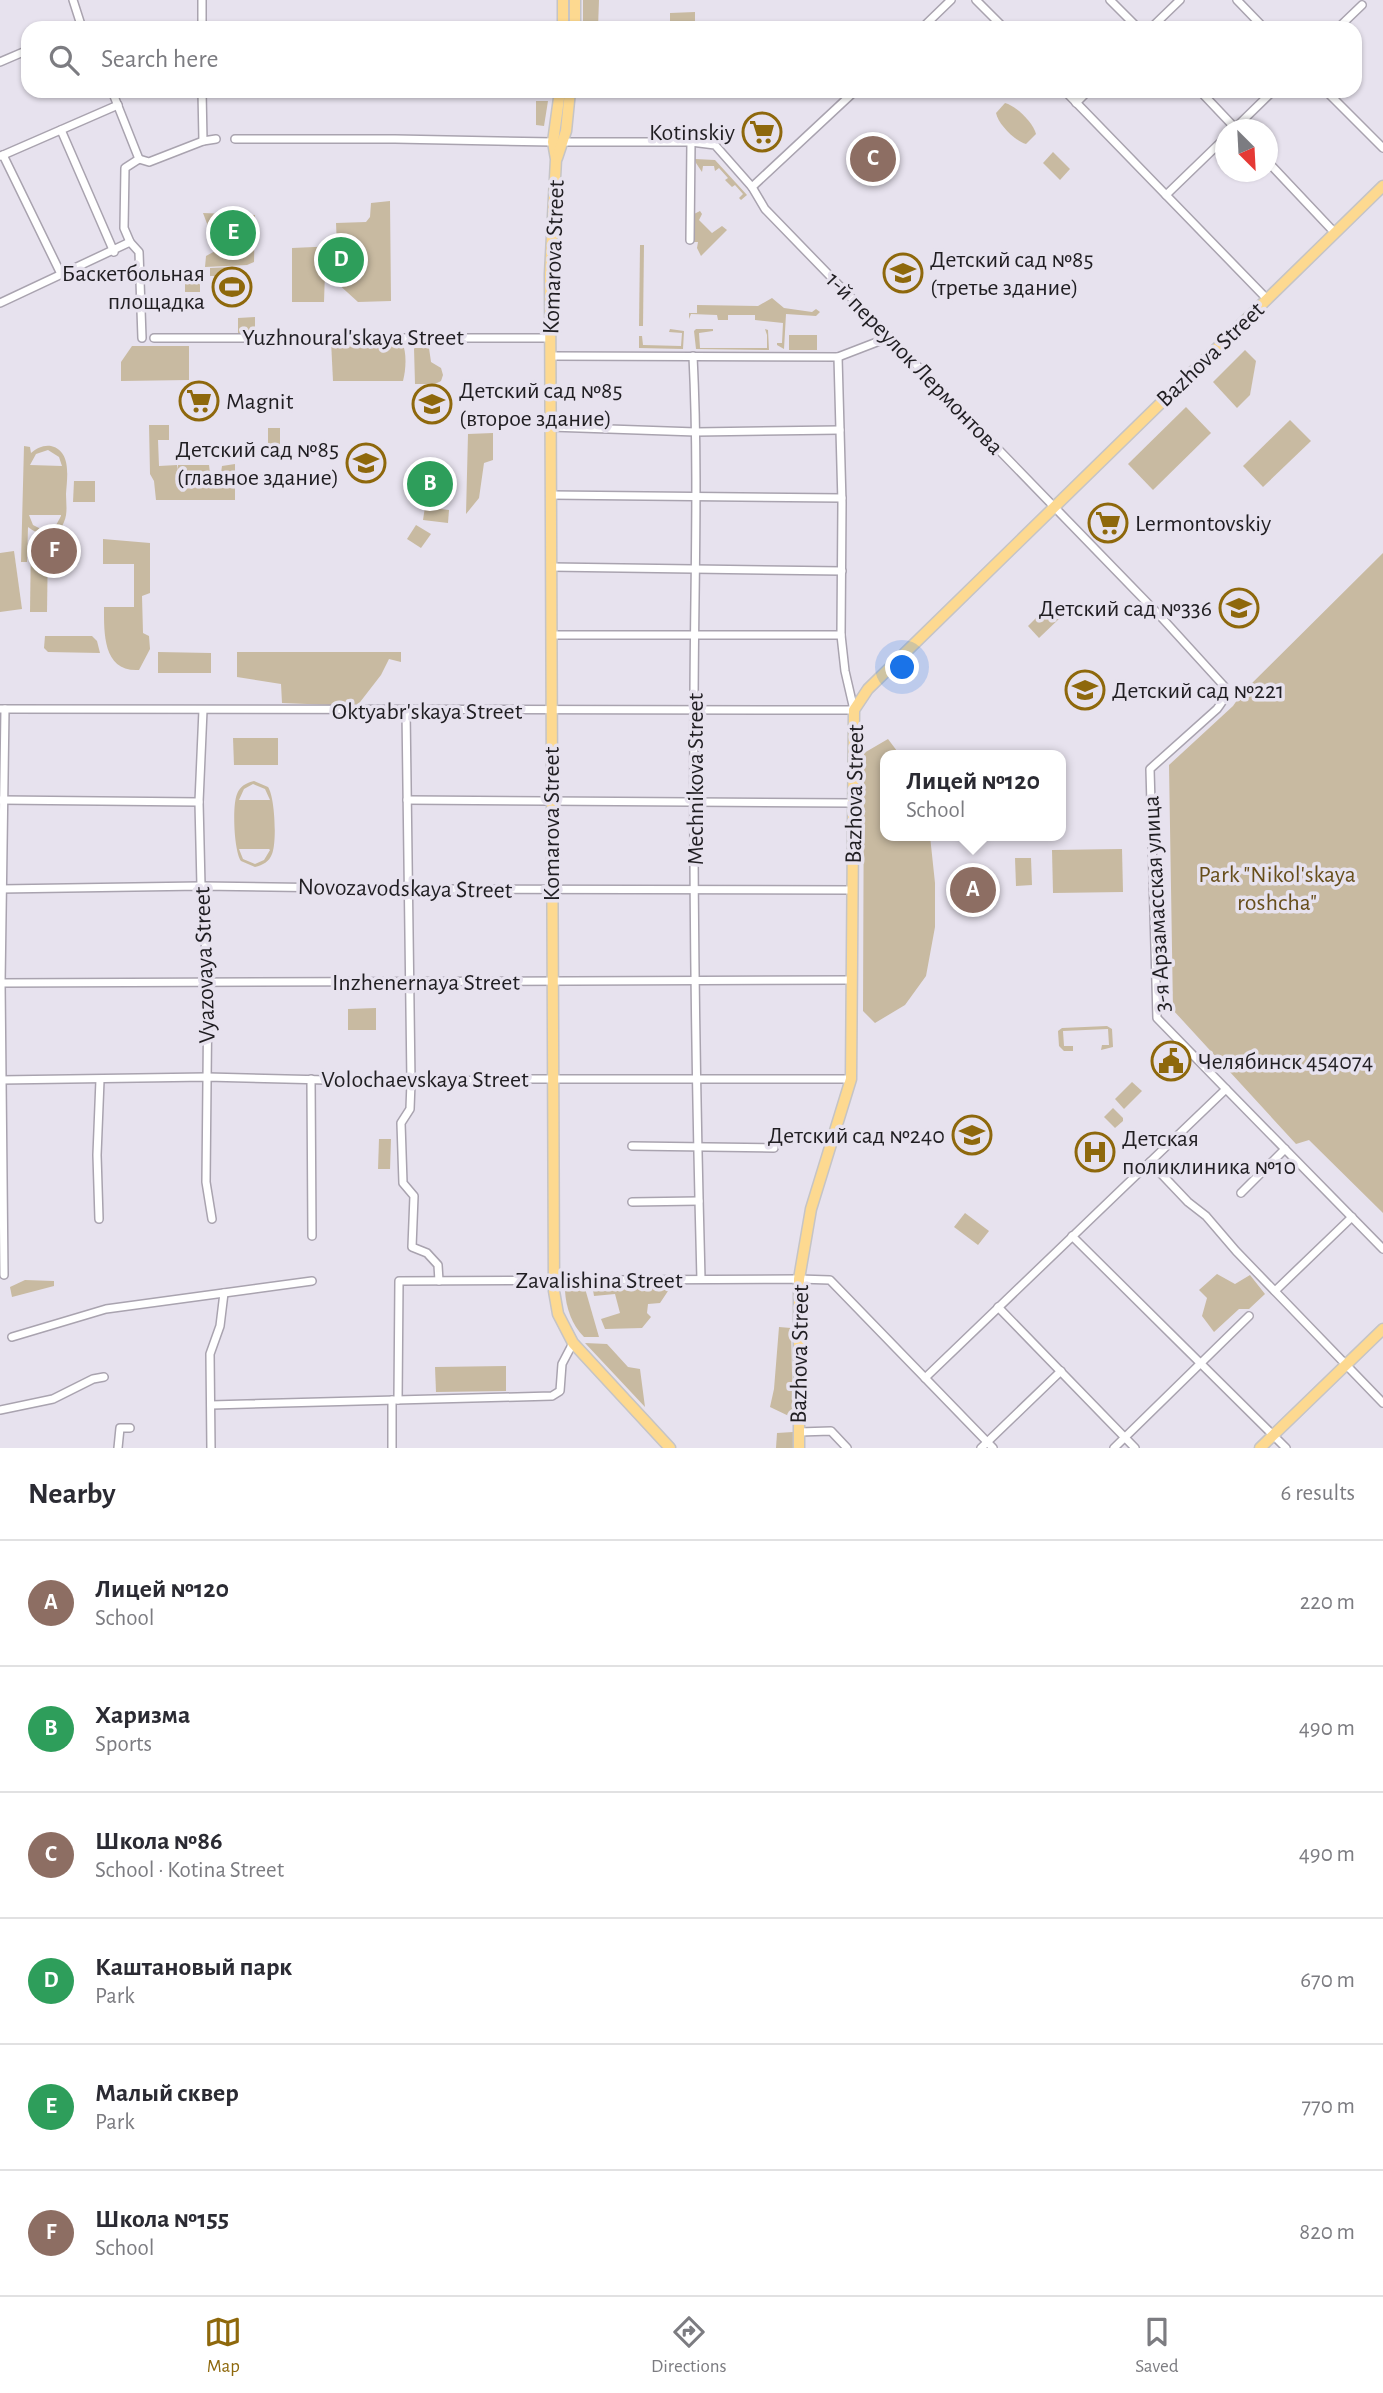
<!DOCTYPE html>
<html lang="en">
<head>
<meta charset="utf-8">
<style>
	:root { --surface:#fff; --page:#f7f7f7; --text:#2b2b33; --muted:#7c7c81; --line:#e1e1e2; --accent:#8e680c }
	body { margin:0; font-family:"Alegreya Sans",sans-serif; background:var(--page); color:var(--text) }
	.compass { position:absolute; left:1215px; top:119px; width:63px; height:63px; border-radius:50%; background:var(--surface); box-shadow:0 2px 5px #0004; rotate:156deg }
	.you { position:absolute; left:903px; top:668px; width:24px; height:24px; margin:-18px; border:5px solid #fff; border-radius:50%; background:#1a73e8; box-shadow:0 0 0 10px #1a73e833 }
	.badge { display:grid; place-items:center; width:46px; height:46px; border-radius:50%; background:var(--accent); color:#fff; font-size:23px; font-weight:700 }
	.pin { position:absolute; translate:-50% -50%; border:4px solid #fff; box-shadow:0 2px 7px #0006 }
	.popup { position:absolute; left:880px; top:750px; width:186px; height:91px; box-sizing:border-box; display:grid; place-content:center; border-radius:14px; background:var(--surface); filter:drop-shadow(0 2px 5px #0005); font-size:23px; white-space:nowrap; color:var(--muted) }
	.popup b { font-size:26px; color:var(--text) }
	.popup::after { content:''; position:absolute; left:50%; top:100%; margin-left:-14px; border:14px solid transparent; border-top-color:var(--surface) }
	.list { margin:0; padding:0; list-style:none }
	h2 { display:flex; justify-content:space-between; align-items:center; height:91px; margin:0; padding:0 28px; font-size:30px }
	h2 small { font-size:23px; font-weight:400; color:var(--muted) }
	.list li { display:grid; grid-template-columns:46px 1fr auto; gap:21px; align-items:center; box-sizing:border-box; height:126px; padding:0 28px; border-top:2px solid var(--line) }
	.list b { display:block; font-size:26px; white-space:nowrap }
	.list p { margin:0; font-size:23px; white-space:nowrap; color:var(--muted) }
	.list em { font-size:23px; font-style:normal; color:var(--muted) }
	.icon { flex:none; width:38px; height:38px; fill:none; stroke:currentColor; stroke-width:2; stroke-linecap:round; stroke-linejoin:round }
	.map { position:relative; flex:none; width:1383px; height:1448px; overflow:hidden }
	.search { position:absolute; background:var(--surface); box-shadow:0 2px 5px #0004; left:21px; right:21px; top:21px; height:77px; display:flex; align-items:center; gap:18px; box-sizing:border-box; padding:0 24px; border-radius:21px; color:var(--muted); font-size:26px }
	.sheet { height:847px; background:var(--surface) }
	nav { display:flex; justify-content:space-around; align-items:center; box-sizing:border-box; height:98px; border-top:2px solid var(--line); background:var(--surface); font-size:19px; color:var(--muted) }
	nav a { display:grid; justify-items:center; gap:4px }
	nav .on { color:var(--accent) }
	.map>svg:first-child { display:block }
</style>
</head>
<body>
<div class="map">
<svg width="1383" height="1448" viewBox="0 0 1383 1448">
	<rect width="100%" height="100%" fill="#e7e2ee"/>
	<g fill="#c8baa1" fill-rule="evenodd">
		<polygon points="583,0 599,0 598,28 583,28"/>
		<polygon points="695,12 695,25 670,26 670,13"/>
		<polygon points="536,101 548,101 544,126 536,125"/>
		<path d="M1005 103C1016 106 1033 122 1036 134L1026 144C1015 141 998 124 996 113Z"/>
		<polygon points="1053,152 1070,169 1060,180 1043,163"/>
		<polygon points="695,159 715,160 747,195 741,200 739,198 743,194 735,185 732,187 725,180 728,178 719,168 715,171 714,166 703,166 702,172 696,163"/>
		<polygon points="390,201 391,301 358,302 325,272 324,302 292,302 292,248 337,246 336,223 366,222 370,217 371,203"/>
		<polygon points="700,211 702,214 699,220 712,233 722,226 727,230 701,256 697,248 698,242 694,242 694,214"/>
		<polygon points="203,213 255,215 254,262 247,265 205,267 206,256 217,250"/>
		<polygon points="640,245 644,245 643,326 639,326"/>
		<polygon points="232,267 232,276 210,276 210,268"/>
		<rect x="185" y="271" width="15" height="21"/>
		<polygon points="245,278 245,294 220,295 219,279"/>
		<polygon points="772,298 784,308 812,312 816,309 820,312 816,316 786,314 784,349 777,345 777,343 782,343 783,323 755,320 755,315 728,315 728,320 718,320 717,315 691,314 689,319 689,313 697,313 697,305 758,306"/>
		<polygon points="255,317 255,332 238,333 238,318"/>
		<polygon points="670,329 684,331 683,349 639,348 639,336 642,336 643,345 681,346 682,333 669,332"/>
		<polygon points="696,329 713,329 713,331 699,333 700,348 767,348 767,335 765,329 768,330 769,350 696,349 694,331"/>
		<rect x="789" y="335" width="28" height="15"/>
		<path d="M331 341 402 342C407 353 406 369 403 381H333Z"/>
		<polygon points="132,346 189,346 189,380 121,381 121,362"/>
		<polygon points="414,348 429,348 431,362 441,368 443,375 441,381 435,384 415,384"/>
		<polygon points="1245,350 1256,361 1250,395 1237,408 1213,382"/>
		<polygon points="1186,407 1211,433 1153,490 1128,464"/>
		<polygon points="1290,420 1311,441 1263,487 1243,466"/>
		<polygon points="149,425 169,425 169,440 158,440 159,466 177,465 178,470 178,465 209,465 210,473 221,473 222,466 235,464 235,500 156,500 154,481 150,474"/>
		<rect x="268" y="428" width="12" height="21"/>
		<polygon points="493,433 493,460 484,463 479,498 466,514 468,434"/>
		<path d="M24 446 30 447 31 453C37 448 43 445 51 446 72 451 67 478 66 494 66 503 68 513 64 522 58 539 39 536 28 527L27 562H21ZM48 450 59 457 62 466 30 465 36 454ZM29 515H61V516L55 527 45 531 33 525Z"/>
		<polygon points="74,481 95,481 95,502 73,502"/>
		<polygon points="425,507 449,510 448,523 423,520"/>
		<polygon points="416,525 431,534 421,548 407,539"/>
		<path d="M103 539 150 543V593L142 596 143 633 149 636 150 649 139 670C103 672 104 634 104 607H134V564H103Z"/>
		<polygon points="31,540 48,541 47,612 30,612"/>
		<polygon points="14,551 22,609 0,612 0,553"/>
		<polygon points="1383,553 1383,1213 1309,1140 1296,1144 1173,1010 1169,765 1233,706 1242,693"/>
		<polygon points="1050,604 1062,616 1039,638 1028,626"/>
		<polygon points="45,636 92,636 97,641 100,653 48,652 44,648"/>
		<polygon points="158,652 211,653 211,673 158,673"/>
		<polygon points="237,652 401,652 401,662 389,659 381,675 357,706 282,703 281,684 237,677"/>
		<polygon points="233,738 278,738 278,765 234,765"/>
		<polygon points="888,739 900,755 886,755 886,836 930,836 935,883 935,927 926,976 905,1005 875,1023 863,1011 864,753"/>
		<path d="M254 781 268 787C275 797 277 842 272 854 269 862 263 865 255 867L241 861C234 851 232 806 237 794 240 786 246 783 254 781ZM253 784 265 789 270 800H239L244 789ZM239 849H269L270 850 264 860 255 864 243 859Z"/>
		<polygon points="1122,849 1123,892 1053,893 1052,850"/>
		<polygon points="1015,858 1031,858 1032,885 1016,886"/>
		<polygon points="376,1008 376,1030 348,1030 348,1009"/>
		<polygon points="1107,1026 1112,1029 1113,1047 1101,1050 1102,1045 1109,1045 1108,1029 1063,1031 1064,1046 1073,1046 1073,1051 1064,1051 1059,1046 1058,1031 1062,1028"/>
		<polygon points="1132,1082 1142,1091 1124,1109 1115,1099"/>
		<polygon points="1113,1108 1123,1118 1123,1121 1115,1128 1104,1117"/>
		<polygon points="379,1139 391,1139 390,1169 378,1169"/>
		<polygon points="965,1213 989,1231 978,1245 954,1227"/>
		<polygon points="1217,1274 1235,1284 1250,1275 1265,1294 1249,1309 1239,1309 1214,1332 1202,1316 1207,1298 1199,1290"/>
		<polygon points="25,1280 54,1281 54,1286 12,1297 10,1287"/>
		<path d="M569 1285H584L599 1337H584C572 1325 566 1308 565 1291Z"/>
		<polygon points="596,1285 672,1285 660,1303 648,1304 647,1313 651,1317 642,1328 605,1329 601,1319 620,1313 615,1294 594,1296 593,1290"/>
		<polygon points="779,1327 791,1328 793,1418 770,1407 774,1389"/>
		<polygon points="585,1343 607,1344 628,1367 640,1369 645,1407"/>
		<polygon points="506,1366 506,1391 436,1392 435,1367"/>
		<polygon points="793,1432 793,1448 776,1448 777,1433"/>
	</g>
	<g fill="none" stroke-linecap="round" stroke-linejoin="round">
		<defs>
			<g id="minor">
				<polyline points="73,0 82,28"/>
				<polyline points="202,0 202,28"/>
				<polyline points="976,0 1004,28"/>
				<polyline points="1110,0 1138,28"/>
				<polyline points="1237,0 1264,28"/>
				<polyline points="922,28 951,0"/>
				<polyline points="1151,28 1180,0"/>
				<polyline points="1338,28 1362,5"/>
				<polyline points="0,62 28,50"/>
				<polyline points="112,91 139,159"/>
				<polyline points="202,91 203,141"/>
				<polyline points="1065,91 1267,299"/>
				<polyline points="1200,91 1237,130"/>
				<polyline points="1326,91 1383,148"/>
				<polyline points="1076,103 1088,91"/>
				<polyline points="61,130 114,252"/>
				<polyline points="1233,130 1273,91"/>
				<polyline points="235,139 395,139 553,142"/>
				<path d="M563 142H691L715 145 752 187 765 209 1162 618 1224 686C1227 696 1223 701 1217 709L1150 769 1157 1018 1226 1089 925 1378"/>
				<polyline points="3,155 61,274"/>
				<polyline points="1,156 118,105"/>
				<polyline points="139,159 125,168 124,228 130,242 139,252 142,338"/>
				<polyline points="139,159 149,162 203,141 216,139"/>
				<polyline points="1268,162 1335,233"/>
				<polyline points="752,187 855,91"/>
				<polyline points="1166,195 1226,137"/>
				<polyline points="690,240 691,142"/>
				<polyline points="0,303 130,242"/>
				<polyline points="154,338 551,338"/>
				<polyline points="551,356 838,357 890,337"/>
				<path d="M693 356C699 475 694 593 694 711 693 901 696 1090 701 1279"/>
				<polyline points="551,427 696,432 840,430"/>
				<polyline points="551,495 842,498"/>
				<polyline points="551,567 842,571"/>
				<polyline points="552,635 841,635"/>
				<polyline points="0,709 854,710 845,671 841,635 842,503 838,357"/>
				<polyline points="203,710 199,802 201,886 208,982 206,1182 212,1219"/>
				<polyline points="406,710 411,1082 410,1109 401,1123 403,1183 414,1196 412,1247 427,1253 438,1265 439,1281"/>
				<polyline points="1,800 199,802"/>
				<polyline points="407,800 853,803"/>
				<polyline points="0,889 201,886 408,889 853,890"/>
				<polyline points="0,983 852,980"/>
				<polyline points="311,1079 312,1236"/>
				<polyline points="0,1080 207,1077 411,1082 530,1079 851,1079"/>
				<polyline points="1226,1089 1383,1249"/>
				<polyline points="632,1146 774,1148"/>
				<polyline points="1150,1162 1188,1202 1206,1216 1236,1251 1383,1403"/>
				<polyline points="1241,1193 1285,1149"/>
				<polyline points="632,1202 699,1201"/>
				<polyline points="99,1219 97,1155 100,1080"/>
				<polyline points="1072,1236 1286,1448"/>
				<polyline points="4,1275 1,983 5,709"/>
				<polyline points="1275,1291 1352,1217"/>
				<polyline points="998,1307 1135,1448"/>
				<polyline points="12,1337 106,1309 312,1281"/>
				<polyline points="392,1400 392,1448"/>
				<polyline points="398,1400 399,1281 799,1279 830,1280 993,1448"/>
				<polyline points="211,1405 552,1396 560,1391 562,1364 573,1343"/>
				<polyline points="0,1410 53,1399 93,1379 104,1377"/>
				<polyline points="799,1432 831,1431 847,1448"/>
				<polyline points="118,1448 120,1428 130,1428"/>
				<polyline points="211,1448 210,1354 220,1326 224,1293"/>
				<polyline points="981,1448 1061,1371"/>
				<polyline points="1114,1448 1249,1316"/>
			</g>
			<g id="major">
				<polyline points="563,28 563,0"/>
				<polyline points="575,28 575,0"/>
				<polyline points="560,91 553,142 556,159 550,274 554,1291 558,1314 573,1343 670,1448"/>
				<polyline points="557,158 566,131 570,91"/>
				<polyline points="799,1448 799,1279 811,1209 851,1079 854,710 868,689 1383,186"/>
				<polyline points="1260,1448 1383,1329"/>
			</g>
		</defs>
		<use href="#minor" stroke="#a9a3af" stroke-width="10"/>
		<use href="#major" stroke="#c5c4c6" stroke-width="13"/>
		<use href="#minor" stroke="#fff" stroke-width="7"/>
		<use href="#major" stroke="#fdd990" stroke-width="10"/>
	</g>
	<defs>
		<symbol id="supermarket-ring" viewBox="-11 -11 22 22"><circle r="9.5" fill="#e7e2ee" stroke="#8e680c" stroke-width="1.5"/><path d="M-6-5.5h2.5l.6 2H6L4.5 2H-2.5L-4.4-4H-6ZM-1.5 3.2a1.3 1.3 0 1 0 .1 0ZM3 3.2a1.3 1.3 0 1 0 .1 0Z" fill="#8e680c"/></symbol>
		<symbol id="school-ring" viewBox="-11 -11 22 22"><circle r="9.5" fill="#e7e2ee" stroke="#8e680c" stroke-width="1.5"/><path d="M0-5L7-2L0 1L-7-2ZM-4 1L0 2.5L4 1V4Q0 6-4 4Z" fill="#8e680c"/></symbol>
		<symbol id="stadium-ring" viewBox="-11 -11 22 22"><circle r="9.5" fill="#e7e2ee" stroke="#8e680c" stroke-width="1.5"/><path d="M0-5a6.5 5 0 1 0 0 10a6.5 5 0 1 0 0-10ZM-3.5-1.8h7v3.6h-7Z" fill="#8e680c"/></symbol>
		<symbol id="civic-ring" viewBox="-11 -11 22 22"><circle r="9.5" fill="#e7e2ee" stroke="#8e680c" stroke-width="1.5"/><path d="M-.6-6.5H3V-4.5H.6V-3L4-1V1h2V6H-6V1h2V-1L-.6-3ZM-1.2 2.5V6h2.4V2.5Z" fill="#8e680c"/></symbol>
		<symbol id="hospital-ring" viewBox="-11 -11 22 22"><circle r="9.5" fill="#e7e2ee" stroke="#8e680c" stroke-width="1.5"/><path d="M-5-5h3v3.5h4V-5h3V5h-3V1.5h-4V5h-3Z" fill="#8e680c"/></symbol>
	</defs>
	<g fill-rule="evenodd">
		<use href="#supermarket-ring" x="740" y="110" width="44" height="44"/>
		<use href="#school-ring" x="881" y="251" width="44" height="44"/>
		<use href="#stadium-ring" x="210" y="265" width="44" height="44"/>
		<use href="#supermarket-ring" x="177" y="379" width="44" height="44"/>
		<use href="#school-ring" x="410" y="382" width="44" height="44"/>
		<use href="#school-ring" x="344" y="441" width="44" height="44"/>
		<use href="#supermarket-ring" x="1086" y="501" width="44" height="44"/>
		<use href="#school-ring" x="1217" y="586" width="44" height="44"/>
		<use href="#school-ring" x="1063" y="668" width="44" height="44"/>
		<use href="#civic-ring" x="1149" y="1039" width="44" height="44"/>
		<use href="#school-ring" x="950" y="1113" width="44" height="44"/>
		<use href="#hospital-ring" x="1073" y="1130" width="44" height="44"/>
	</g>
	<g text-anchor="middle" stroke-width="7" stroke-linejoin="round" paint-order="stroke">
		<g font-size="24" fill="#201e22" stroke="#e7e2ee" text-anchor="start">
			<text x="735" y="140" text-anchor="end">Kotinskiy</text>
			<text x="930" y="267">Детский сад №85<tspan x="930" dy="28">(третье здание)</tspan></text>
			<text x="205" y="281" text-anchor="end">Баскетбольная<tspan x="205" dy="28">площадка</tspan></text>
			<text x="459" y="398">Детский сад №85<tspan x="459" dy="28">(второе здание)</tspan></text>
			<text x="226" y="409">Magnit</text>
			<text x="339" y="457" text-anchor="end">Детский сад №85<tspan x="339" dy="28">(главное здание)</tspan></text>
			<text x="1135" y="531">Lermontovskiy</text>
			<text x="1212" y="616" text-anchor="end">Детский сад №336</text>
			<text x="1112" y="698">Детский сад №221</text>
			<text x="1198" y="1069">Челябинск 454074</text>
			<text x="945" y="1143" text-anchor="end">Детский сад №240</text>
			<text x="1122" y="1146">Детская<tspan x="1122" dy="28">поликлиника №10</tspan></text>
		</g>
		<g font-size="24" fill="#201e22" stroke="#e7e2ee">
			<text transform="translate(553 257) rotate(-88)" y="8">Komarova Street</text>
			<text x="353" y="345">Yuzhnoural'skaya Street</text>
			<text transform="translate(1210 354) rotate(-44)" y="8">Bazhova Street</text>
			<text transform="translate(915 363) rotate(46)" y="8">1-й переулок Лермонтова</text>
			<text x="427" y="719">Oktyabr'skaya Street</text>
			<text transform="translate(695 779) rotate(-90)" y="8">Mechnikova Street</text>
			<text transform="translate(854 794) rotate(-89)" y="8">Bazhova Street</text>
			<text transform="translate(551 824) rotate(-90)" y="8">Komarova Street</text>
			<text transform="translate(405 888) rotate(1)" y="8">Novozavodskaya Street</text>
			<text transform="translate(1156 904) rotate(-93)" y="8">3-я Арзамасская улица</text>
			<text transform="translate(204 965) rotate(-92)" y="8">Vyazovaya Street</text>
			<text x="426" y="990">Inzhenernaya Street</text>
			<text x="425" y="1087">Volochaevskaya Street</text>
			<text x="599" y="1288">Zavalishina Street</text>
			<text transform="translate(799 1354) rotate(-89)" y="8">Bazhova Street</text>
		</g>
		<g font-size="24" fill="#674e1b" stroke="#e7e2ee">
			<text x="1277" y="882">Park "Nikol'skaya<tspan x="1277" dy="28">roshcha"</tspan></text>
		</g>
	</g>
</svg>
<svg class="compass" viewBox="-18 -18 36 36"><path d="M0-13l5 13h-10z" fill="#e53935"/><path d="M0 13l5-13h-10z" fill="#7c7c81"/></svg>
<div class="you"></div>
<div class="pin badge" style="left:973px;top:890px;background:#8d6e63">A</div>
<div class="popup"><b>Лицей №120</b>School</div>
<div class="pin badge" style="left:430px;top:484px;background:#2e9e5b">B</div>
<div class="pin badge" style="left:873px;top:159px;background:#8d6e63">C</div>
<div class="pin badge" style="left:341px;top:260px;background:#2e9e5b">D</div>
<div class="pin badge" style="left:233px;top:233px;background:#2e9e5b">E</div>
<div class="pin badge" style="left:54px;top:551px;background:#8d6e63">F</div>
<div class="search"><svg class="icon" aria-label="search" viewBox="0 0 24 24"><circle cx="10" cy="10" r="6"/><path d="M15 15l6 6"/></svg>Search here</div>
</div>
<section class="sheet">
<h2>Nearby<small>6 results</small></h2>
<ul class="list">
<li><span class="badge" style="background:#8d6e63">A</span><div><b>Лицей №120</b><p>School</p></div><em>220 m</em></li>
<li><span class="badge" style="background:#2e9e5b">B</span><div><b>Харизма</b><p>Sports</p></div><em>490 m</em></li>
<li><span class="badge" style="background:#8d6e63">C</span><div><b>Школа №86</b><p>School · Kotina Street</p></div><em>490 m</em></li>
<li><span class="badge" style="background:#2e9e5b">D</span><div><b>Каштановый парк</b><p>Park</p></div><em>670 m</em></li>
<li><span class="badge" style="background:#2e9e5b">E</span><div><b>Малый сквер</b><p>Park</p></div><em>770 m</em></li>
<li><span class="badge" style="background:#8d6e63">F</span><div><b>Школа №155</b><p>School</p></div><em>820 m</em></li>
</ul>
</section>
<nav>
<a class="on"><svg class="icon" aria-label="map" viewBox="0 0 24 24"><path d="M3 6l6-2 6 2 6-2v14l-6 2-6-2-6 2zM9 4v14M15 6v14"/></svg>Map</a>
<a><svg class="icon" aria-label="directions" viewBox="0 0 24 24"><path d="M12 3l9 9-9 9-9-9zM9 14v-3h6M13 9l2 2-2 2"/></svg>Directions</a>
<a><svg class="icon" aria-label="saved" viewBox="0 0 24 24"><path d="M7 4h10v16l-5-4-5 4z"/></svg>Saved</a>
</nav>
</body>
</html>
